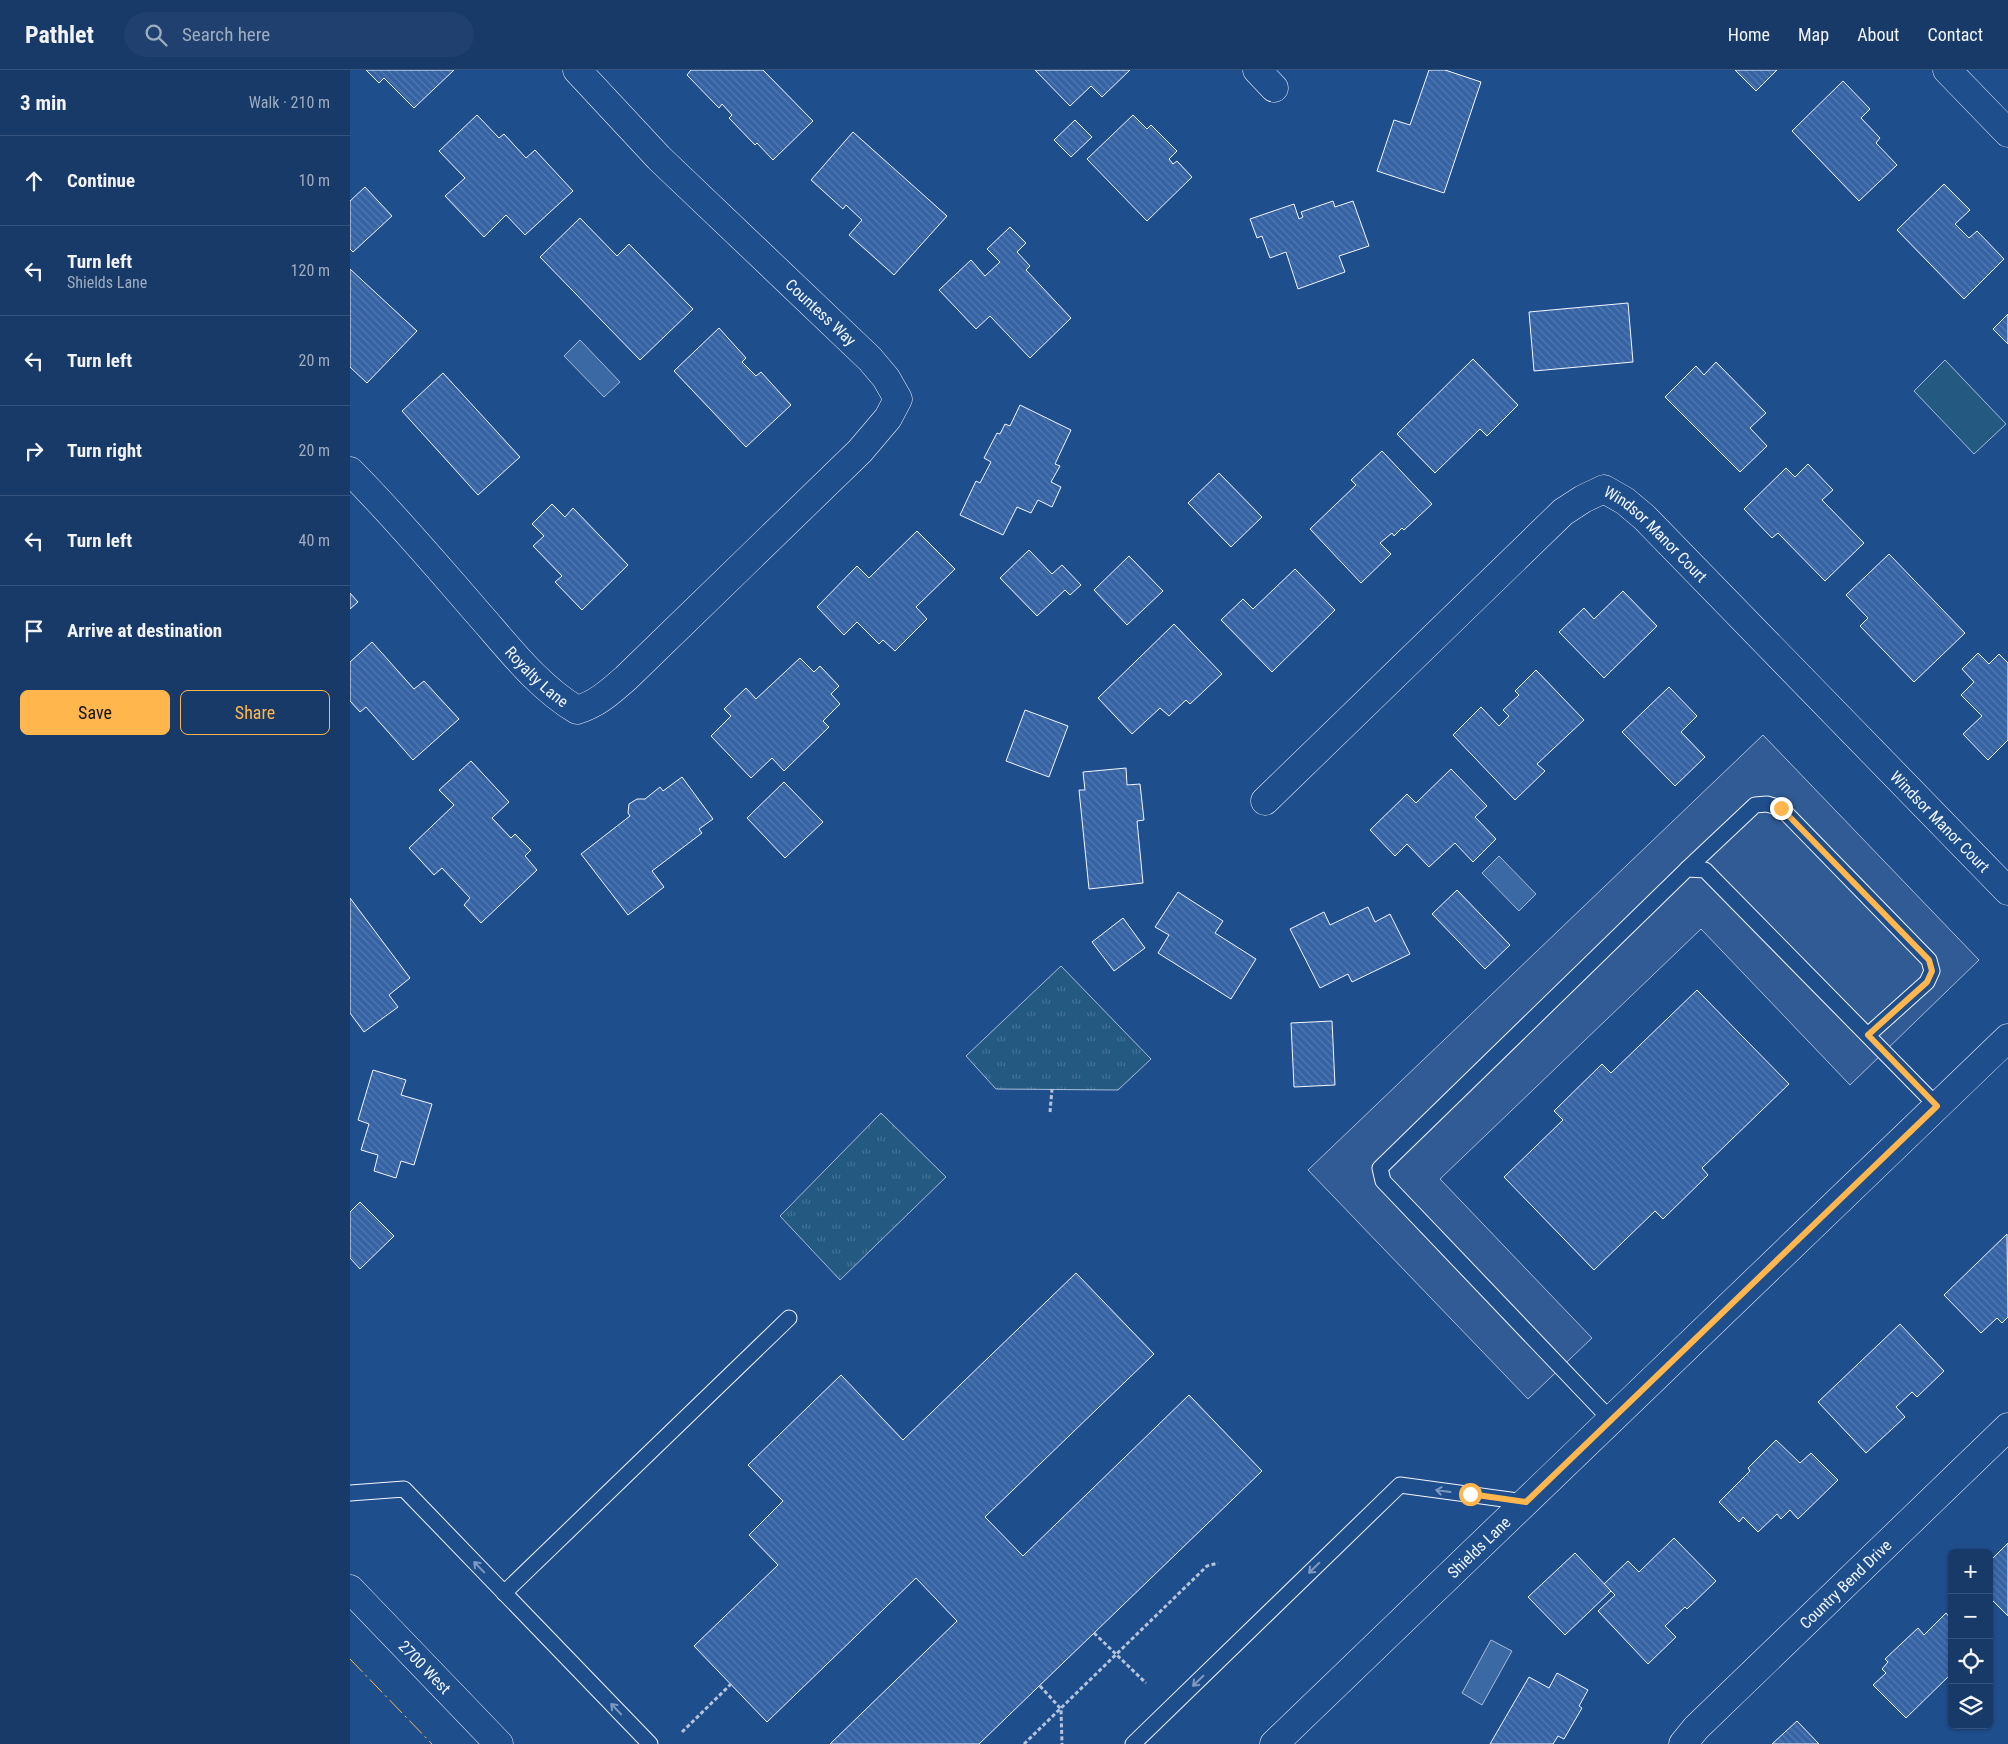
<!DOCTYPE html>
<html lang="en">
<head>
<meta charset="utf-8">
<style>
	:root { --surface:#173a69; --page:#20416f; --text:#f1f3f6; --muted:#9eadc0; --line:#36547d; --accent:#ffb74d }
	body { margin:0; font-family:"Roboto Condensed",sans-serif; background:var(--page); color:var(--text) }
	.controls { position:absolute; right:15px; bottom:15px; display:grid; overflow:hidden; border-radius:8px; box-shadow:0 1px 4px #0004 }
	.controls button { width:45px; height:45px; display:grid; place-items:center; padding:0; border:0; border-bottom:1px solid var(--line); background:var(--surface); color:var(--text); font:25px sans-serif }
	.stop { position:absolute; width:15px; height:15px; margin:-11px; border:4px solid #ffb74d; border-radius:50%; background:#fff }
	.stop.end { background:#ffb74d; border-color:#fff; box-shadow:0 1px 5px #0008 }
	.list { margin:0; padding:0; list-style:none }
	h2 { display:flex; justify-content:space-between; align-items:center; height:65px; margin:0; padding:0 20px; font-size:21px }
	h2 small { font-size:16px; font-weight:400; color:var(--muted) }
	.list li { display:grid; grid-template-columns:32px 1fr auto; gap:15px; align-items:center; box-sizing:border-box; height:90px; padding:0 20px; border-top:1px solid var(--line) }
	.list b { display:block; font-size:19px; white-space:nowrap }
	.list p { margin:0; font-size:16px; white-space:nowrap; color:var(--muted) }
	.list em { font-size:16px; font-style:normal; color:var(--muted) }
	.actions { display:flex; gap:10px; padding:15px 20px }
	.actions a { flex:1; padding:11px 0; border:1px solid var(--accent); border-radius:8px; text-align:center; font-size:18px; color:var(--accent) }
	.actions .main { background:var(--accent); color:#111 }
	.icon { flex:none; width:28px; height:28px; fill:none; stroke:currentColor; stroke-width:2; stroke-linecap:round; stroke-linejoin:round }
	.map { position:relative; flex:none; width:1658px; height:1674px; overflow:hidden }
	header { display:flex; align-items:center; gap:30px; box-sizing:border-box; height:70px; padding:0 25px; background:var(--surface); border-bottom:1px solid var(--line) }
	header strong { font-size:24px }
	nav { display:flex; gap:28px; margin-inline-start:auto; font-size:18px }
	.search { width:350px; height:45px; background:var(--page); display:flex; align-items:center; gap:12px; box-sizing:border-box; padding:0 18px; border-radius:28px; color:var(--muted); font-size:19px }
	main { display:flex }
	aside { flex:1; background:var(--surface) }
	.map>svg:first-child { display:block }
</style>
</head>
<body>
<header>
<strong>Pathlet</strong>
<div class="search"><svg class="icon" aria-label="search" viewBox="0 0 24 24"><circle cx="10" cy="10" r="6"/><path d="M15 15l6 6"/></svg>Search here</div>
<nav><a>Home</a><a>Map</a><a>About</a><a>Contact</a></nav>
</header>
<main>
<aside>
<h2>3 min<small>Walk · 210 m</small></h2>
<ul class="list">
<li><svg class="icon" aria-label="ahead" viewBox="0 0 24 24"><path d="M12 20V5M6 11l6-6 6 6"/></svg><div><b>Continue</b></div><em>10 m</em></li>
<li><svg class="icon" aria-label="left" viewBox="0 0 24 24"><path d="M17 20v-9H6M10 6l-5 5 5 5"/></svg><div><b>Turn left</b><p>Shields Lane</p></div><em>120 m</em></li>
<li><svg class="icon" aria-label="left" viewBox="0 0 24 24"><path d="M17 20v-9H6M10 6l-5 5 5 5"/></svg><div><b>Turn left</b></div><em>20 m</em></li>
<li><svg class="icon" aria-label="right" viewBox="0 0 24 24"><path d="M7 20v-9h11M14 6l5 5-5 5"/></svg><div><b>Turn right</b></div><em>20 m</em></li>
<li><svg class="icon" aria-label="left" viewBox="0 0 24 24"><path d="M17 20v-9H6M10 6l-5 5 5 5"/></svg><div><b>Turn left</b></div><em>40 m</em></li>
<li><svg class="icon" aria-label="arrive" viewBox="0 0 24 24"><path d="M6 21V4h12l-3 4 3 4H6"/></svg><div><b>Arrive at destination</b></div></li>
</ul>
<div class="actions"><a class="main">Save</a><a>Share</a></div>
</aside>
<div class="map">
<svg width="1658" height="1674" viewBox="0 0 1658 1674">
	<defs>
		<pattern id="park-tufts" width="24" height="20" patternUnits="userSpaceOnUse" patternTransform="scale(1.25)"><rect width="24" height="20" fill="#245a82"/><path d="M3 7l-1-3M5 7V3M7 7l1-3M15 17l-1-3M17 17v-4M19 17l1-3" fill="none" stroke="#447295"/></pattern>
		<pattern id="building-back-hatch" width="6" height="6" patternUnits="userSpaceOnUse" patternTransform="scale(1.25)"><rect width="6" height="6" fill="#3563a3"/><path d="M-1 5l2 2M0 0l6 6M5-1l2 2" fill="none" stroke="#537ab1"/></pattern>
	</defs>
	<rect width="100%" height="100%" fill="#1f4e8c"/>
	<polygon fill="#245a82" stroke="#a8bbd7" points="1595,290 1656,354 1624,384 1564,321"/>
	<g fill="url(#park-tufts)" stroke="#a8bbd7">
		<polygon points="711,896 801,989 768,1020 646,1019 616,986"/>
		<polygon points="531,1043 596,1107 490,1210 430,1146"/>
	</g>
	<polygon fill="#305b95" stroke="#a8bbd7" points="1413,665 1629,890 1500,1015 1351,859 1090,1109 1242,1268 1178,1329 958,1100"/>
	<g fill="#3b69a3" stroke="#a8bbd7">
		<polygon points="230,270 270,312 254,327 214,286"/>
		<polygon points="1149,786 1186,824 1169,841 1132,803"/>
		<polygon points="1141,1570 1162,1581 1132,1635 1112,1623"/>
	</g>
	<g fill="url(#building-back-hatch)" stroke="#f2f6ff">
		<polygon points="16,0 104,0 64,38 34,8 29,13"/>
		<polygon points="341,0 413,0 463,51 423,90 407,73 405,75 379,48 382,45 372,34 369,38 337,5"/>
		<polygon points="685,0 780,0 752,27 741,16 720,36"/>
		<polygon points="1079,0 1095,0 1131,12 1094,123 1027,101 1044,50 1060,55"/>
		<polygon points="1385,0 1427,0 1406,21"/>
		<polygon points="1493,11 1520,39 1511,48 1530,68 1526,73 1547,95 1509,131 1442,61"/>
		<polygon points="127,45 149,68 154,64 176,88 185,80 223,121 175,165 156,145 134,167 95,126 115,108 89,81"/>
		<polygon points="783,45 797,59 801,55 827,81 819,89 823,94 827,91 842,107 797,151 737,89"/>
		<polygon points="725,50 742,67 721,87 704,70"/>
		<polygon points="503,62 597,146 544,205 499,165 512,150 496,135 493,139 461,110"/>
		<polygon points="1594,114 1620,140 1605,154 1619,168 1627,161 1654,189 1614,229 1547,160"/>
		<polygon points="15,117 42,146 3,182 0,179 0,131"/>
		<polygon points="983,131 985,137 1003,131 1019,176 989,186 995,202 948,219 936,182 920,188 912,166 907,168 900,149 944,134 949,149 953,147 951,142"/>
		<polygon points="230,148 267,186 279,174 343,239 290,290 190,187"/>
		<polygon points="660,157 676,173 667,182 680,196 676,200 721,248 680,288 640,246 626,259 589,220 621,190 635,206 650,192 637,179"/>
		<polygon points="0,199 67,261 17,313 0,297"/>
		<polygon points="1278,233 1283,292 1184,301 1179,242"/>
		<polygon points="1658,244 1658,274 1643,259"/>
		<polygon points="369,258 396,288 392,292 406,306 411,302 441,335 396,377 324,301"/>
		<polygon points="1123,289 1168,335 1137,366 1130,359 1085,403 1047,364"/>
		<polygon points="1366,292 1416,343 1400,358 1417,376 1390,402 1315,327 1346,296 1354,305"/>
		<polygon points="93,303 170,387 128,425 52,341"/>
		<polygon points="670,335 721,360 705,394 710,396 701,412 711,417 702,437 688,430 681,443 667,437 653,465 610,445 626,411 630,413 641,392 634,388 647,363 650,364 655,354 660,356"/>
		<polygon points="1032,381 1082,434 1054,460 1052,458 1044,466 1042,463 1030,473 1041,484 1011,513 960,459 1006,415 1001,410"/>
		<polygon points="1458,394 1483,420 1472,430 1514,473 1475,511 1428,463 1422,468 1394,439 1436,398 1445,407"/>
		<polygon points="869,403 912,447 881,477 838,433"/>
		<polygon points="202,434 215,447 223,438 278,495 232,540 205,512 212,506 183,476 194,466 182,454"/>
		<polygon points="567,461 605,499 566,537 577,549 545,581 533,570 529,574 507,552 494,565 467,537 507,496 519,508"/>
		<polygon points="679,480 702,504 712,495 731,515 720,525 715,520 687,546 650,508"/>
		<polygon points="1539,484 1615,563 1564,612 1510,556 1518,548 1496,525"/>
		<polygon points="779,486 813,521 777,555 744,520"/>
		<polygon points="945,499 985,540 922,602 871,550 893,529 903,539"/>
		<polygon points="1273,521 1307,556 1254,608 1209,562 1234,538 1244,549"/>
		<polygon points="0,523 8,532 0,539"/>
		<polygon points="824,554 872,604 840,634 836,630 819,646 810,638 782,664 748,628"/>
		<polygon points="22,572 64,619 74,611 109,649 63,690 16,637 10,642 0,631 0,592"/>
		<polygon points="1628,583 1639,594 1649,584 1658,593 1658,670 1638,690 1613,664 1632,646 1611,625 1624,612 1612,599"/>
		<polygon points="450,588 464,602 470,596 489,616 481,624 490,634 473,651 479,657 434,701 422,688 401,708 361,666 381,646 374,639 396,618 406,629"/>
		<polygon points="1186,600 1234,650 1187,694 1195,701 1165,730 1103,665 1131,637 1149,656 1159,646 1153,640 1169,625 1165,621"/>
		<polygon points="1319,617 1347,646 1331,662 1355,687 1325,716 1272,662"/>
		<polygon points="675,640 718,656 699,707 656,691"/>
		<polygon points="121,691 159,732 142,748 161,768 165,764 181,780 175,786 187,800 131,853 114,835 120,828 92,798 84,805 59,778 104,735 89,720"/>
		<polygon points="776,698 777,715 790,714 794,750 787,751 793,813 739,819 729,720 735,720 733,702"/>
		<polygon points="1101,699 1137,736 1125,747 1146,769 1123,792 1105,773 1079,797 1057,774 1045,786 1020,760 1057,724 1066,733"/>
		<polygon points="332,707 363,749 349,759 352,763 302,801 314,817 278,845 231,784 280,746 278,743 279,734 287,729 295,729 310,717 313,721"/>
		<polygon points="434,712 473,752 435,788 397,748"/>
		<polygon points="1107,820 1160,875 1135,899 1082,844"/>
		<polygon points="828,822 873,851 865,863 906,889 881,929 808,883 819,865 805,857"/>
		<polygon points="0,828 60,908 39,925 48,937 14,962 0,943"/>
		<polygon points="1018,837 1025,852 1040,844 1060,884 1002,912 998,904 970,918 940,859 974,842 980,855"/>
		<polygon points="773,848 795,878 764,901 742,872"/>
		<polygon points="1347,920 1439,1014 1352,1098 1358,1105 1313,1149 1305,1141 1244,1200 1154,1107 1213,1050 1204,1041 1252,994 1261,1003"/>
		<polygon points="982,951 985,1015 944,1017 941,953"/>
		<polygon points="23,1000 56,1010 51,1025 82,1034 64,1095 51,1091 46,1108 24,1101 28,1085 11,1080 19,1054 8,1050"/>
		<polygon points="10,1132 44,1166 10,1199 0,1188 0,1142"/>
		<polygon points="1657,1164 1658,1247 1652,1253 1647,1248 1631,1263 1594,1225"/>
		<polygon points="726,1203 804,1284 635,1447 673,1486 839,1325 912,1401 629,1674 480,1674 607,1551 566,1508 417,1652 344,1576 428,1495 399,1465 433,1431 398,1395 491,1305 553,1370"/>
		<polygon points="1550,1254 1594,1301 1567,1327 1562,1322 1546,1337 1555,1347 1516,1383 1468,1332"/>
		<polygon points="1426,1370 1450,1393 1461,1383 1488,1410 1448,1449 1440,1440 1431,1449 1427,1444 1408,1462 1393,1447 1389,1452 1369,1432 1400,1401 1398,1398"/>
		<polygon points="1324,1468 1366,1511 1337,1539 1335,1537 1315,1556 1326,1567 1298,1594 1248,1541 1265,1525 1254,1514 1278,1491 1289,1502"/>
		<polygon points="1658,1473 1658,1546 1639,1527 1639,1503 1643,1500 1639,1497 1639,1492"/>
		<polygon points="1225,1483 1261,1521 1215,1565 1178,1527"/>
		<polygon points="1596,1543 1602,1550 1602,1603 1556,1648 1523,1615 1536,1603 1532,1599 1538,1592 1535,1589 1568,1558 1574,1565"/>
		<polygon points="1207,1603 1238,1620 1229,1636 1232,1638 1214,1669 1208,1666 1203,1674 1140,1674 1179,1607 1199,1618"/>
		<polygon points="1447,1651 1469,1674 1422,1674"/>
	</g>
	<g fill="none" stroke-linecap="round" stroke-linejoin="round">
		<defs>
			<g id="lane">
				<polyline points="1337,799 1405,735 1417,734 1431,738 1579,890 1582,901 1577,912 1518,965"/>
				<polyline points="1261,1350 1033,1111 1030,1098 1337,799 1355,800 1587,1036"/>
				<polyline points="0,1423 54,1419 300,1674"/>
				<polyline points="154,1523 439,1248"/>
				<polyline points="783,1674 1050,1415 1176,1432"/>
			</g>
			<g id="street">
				<polyline points="907,0 924,18"/>
				<polyline points="1597,0 1658,63"/>
				<path id="s1" d="M0 401C45 446 86 495 127 542 158 577 187 616 227 640 247 634 260 622 276 608L510 381 538 348 548 329 536 308 520 289 309 88 227 0"/>
				<path id="s2" d="M915 731 1213 442 1233 429 1254 419 1275 431 1294 447 1658 821"/>
				<path id="s3" d="M1333 1674 1346 1658 1658 1357"/>
			</g>
			<g id="secondary">
				<path id="s4" d="M0 1519 149 1674"/>
				<path id="s5" d="M924 1674 1658 968"/>
			</g>
		</defs>
		<use href="#lane" stroke="#f2f6ff" stroke-width="17"/>
		<use href="#street" stroke="#f2f6ff" stroke-width="29"/>
		<use href="#secondary" stroke="#f2f6ff" stroke-width="29"/>
		<g stroke="#b3c4dc" stroke-width="3" stroke-dasharray="4 2.5" stroke-linecap="butt">
			<polyline points="700,1042 702,1019"/>
			<polyline points="744,1563 796,1613"/>
			<polyline points="690,1616 711,1639 712,1674"/>
			<polyline points="332,1662 381,1614"/>
			<polyline points="674,1674 857,1496 868,1493"/>
		</g>
		<use href="#lane" stroke="#1f4e8c" stroke-width="15"/>
		<use href="#street" stroke="#1f4e8c" stroke-width="28"/>
		<use href="#secondary" stroke="#1f4e8c" stroke-width="28"/>
		<polyline stroke="#ffb74d" stroke-width="1" stroke-dasharray="18 4 2.5 4" stroke-linecap="butt" points="0,1589 82,1674"/>
	</g>
	<defs><path id="oneway-shaft" d="M-6 0H5M1.5-3L5.5 0L1.5 3" fill="none" stroke-width="1.6" stroke-linecap="round" stroke-linejoin="round" transform="scale(1.25)"/></defs>
	<g stroke="#7e9ac0">
		<use href="#oneway-shaft" transform="translate(1093 1421) rotate(-172)"/>
		<use href="#oneway-shaft" transform="translate(129 1497) rotate(-134)"/>
		<use href="#oneway-shaft" transform="translate(964 1498) rotate(136)"/>
		<use href="#oneway-shaft" transform="translate(848 1611) rotate(136)"/>
		<use href="#oneway-shaft" transform="translate(266 1639) rotate(-134)"/>
	</g>
	<g fill="none" stroke-linecap="round" stroke-linejoin="round">
		<polyline stroke="#ffb74d" stroke-width="6" points="1120,1424 1176,1432 1587,1036 1518,965 1577,912 1582,901 1579,890 1431,738"/>
	</g>
	<g text-anchor="middle" stroke-width="4" stroke-linejoin="round" paint-order="stroke">
		<g font-size="16" fill="#f2f6ff" stroke="#1f4e8c">
			<text transform="translate(471 242) rotate(43)" y="6">Countess Way</text>
			<text dy="6" stroke="none"><textPath href="#s2" startOffset="531">Windsor Manor Court</textPath></text>
			<text dy="6" stroke="none"><textPath href="#s1" startOffset="278">Royalty Lane</textPath></text>
			<text dy="6" stroke="none"><textPath href="#s2" startOffset="936">Windsor Manor Court</textPath></text>
			<text dy="6" stroke="none"><textPath href="#s5" startOffset="284">Shields Lane</textPath></text>
			<text dy="6" stroke="none"><textPath href="#s3" startOffset="228">Country Bend Drive</textPath></text>
			<text dy="6" stroke="none"><textPath href="#s4" startOffset="108">2700 West</textPath></text>
		</g>
	</g>
</svg>
<div class="controls">
<button>+</button>
<button>−</button>
<button><svg class="icon" aria-label="locate" viewBox="0 0 24 24"><circle cx="12" cy="12" r="6"/><path d="M12 2v4M12 18v4M2 12h4M18 12h4"/></svg></button>
<button><svg class="icon" aria-label="layers" viewBox="0 0 24 24"><path d="M12 4l9 5-9 5-9-5zM3 14l9 5 9-5"/></svg></button>
</div>
<div class="stop" style="left:1120px;top:1424px"></div>
<div class="stop end" style="left:1431px;top:738px"></div>
</div>
</main>
</body>
</html>
